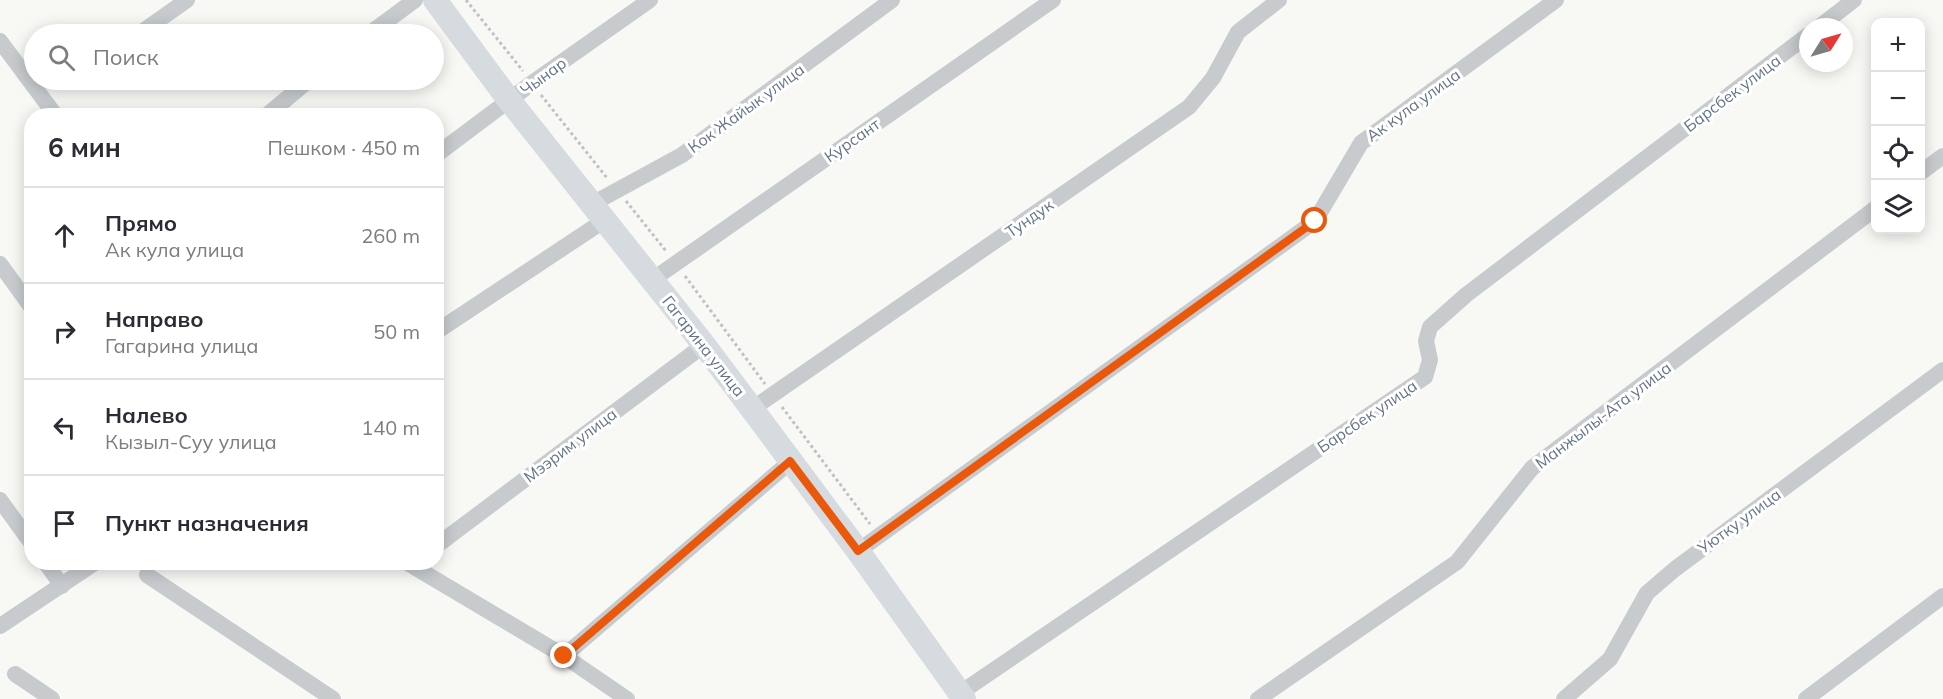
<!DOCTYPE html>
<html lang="ru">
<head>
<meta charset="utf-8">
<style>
	:root { --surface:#fff; --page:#f7f7f7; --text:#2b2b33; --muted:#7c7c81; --line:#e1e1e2 }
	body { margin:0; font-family:Mulish,sans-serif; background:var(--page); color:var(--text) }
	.controls { position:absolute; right:18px; top:18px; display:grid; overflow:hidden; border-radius:12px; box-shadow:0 3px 15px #0003 }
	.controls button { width:54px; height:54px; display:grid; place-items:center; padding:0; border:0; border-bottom:2px solid var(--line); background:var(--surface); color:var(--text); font:30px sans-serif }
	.compass { position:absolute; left:1799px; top:18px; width:54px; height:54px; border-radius:50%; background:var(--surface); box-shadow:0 3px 15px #0003; rotate:53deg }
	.stop { position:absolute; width:18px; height:18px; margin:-14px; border:4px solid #ea580c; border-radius:50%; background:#fff }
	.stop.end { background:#ea580c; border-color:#fff; box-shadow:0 2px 6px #0008 }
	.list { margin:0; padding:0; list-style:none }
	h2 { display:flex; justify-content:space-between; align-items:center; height:78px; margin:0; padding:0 24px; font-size:26px }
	h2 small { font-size:20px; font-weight:400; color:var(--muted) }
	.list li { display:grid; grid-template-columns:39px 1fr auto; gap:18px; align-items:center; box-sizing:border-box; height:96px; padding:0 24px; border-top:2px solid var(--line) }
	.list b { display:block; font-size:22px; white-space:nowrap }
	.list p { margin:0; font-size:20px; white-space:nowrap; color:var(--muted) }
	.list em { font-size:20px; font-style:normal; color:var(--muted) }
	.icon { flex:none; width:33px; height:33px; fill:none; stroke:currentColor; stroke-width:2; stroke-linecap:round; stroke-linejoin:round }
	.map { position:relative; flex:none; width:1943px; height:699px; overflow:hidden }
	.search { position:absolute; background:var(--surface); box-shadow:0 3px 15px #0003; left:24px; top:24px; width:420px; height:66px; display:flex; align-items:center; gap:15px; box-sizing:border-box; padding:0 21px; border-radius:33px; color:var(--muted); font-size:22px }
	.panel { position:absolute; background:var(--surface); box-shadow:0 3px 15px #0003; left:24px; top:108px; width:420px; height:462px; border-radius:24px }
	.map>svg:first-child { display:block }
</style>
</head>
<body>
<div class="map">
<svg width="1943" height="699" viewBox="0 0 1943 699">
	<rect width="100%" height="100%" fill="#f8f8f5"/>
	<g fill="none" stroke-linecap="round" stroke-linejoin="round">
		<g stroke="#c0c2c5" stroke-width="3" stroke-dasharray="3 3" stroke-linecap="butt">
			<polyline points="466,0 523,71"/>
			<polyline points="541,95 607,178"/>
			<polyline points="626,201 666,251"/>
			<polyline points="685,276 765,384"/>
			<polyline points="782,407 870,524"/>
		</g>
		<g stroke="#c7cbce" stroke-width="16">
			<polyline points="1819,27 1854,0"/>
			<polyline points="139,34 187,0"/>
			<polyline points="369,34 415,0"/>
			<polyline points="0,41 56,116"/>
			<polyline points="266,116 309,80"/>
			<polyline points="436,155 532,83 650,0"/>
			<polyline points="1920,173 1943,156"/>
			<polyline points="592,204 682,155 892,0"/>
			<polyline points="0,264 32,308"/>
			<polyline points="652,280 1053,0"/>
			<polyline points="436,332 605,220"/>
			<polyline points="752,409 1189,107 1213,78 1238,32 1279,0"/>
			<polyline points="0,500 32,544"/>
			<polyline points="436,546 704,345"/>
			<polyline points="858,551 1315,221 1361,143 1556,0"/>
			<polyline points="45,562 62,586"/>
			<polyline points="406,562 564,656 627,699"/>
			<polyline points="147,575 333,699"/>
			<polyline points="0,626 96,562"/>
			<polyline points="564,656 791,461"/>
			<polyline points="15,674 52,699"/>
			<polyline points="960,693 1425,377 1430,360 1426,341 1430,327 1466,295 1808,35"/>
			<polyline points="1258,699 1457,562 1532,468 1876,208"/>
			<polyline points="1564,699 1610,659 1647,593 1675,569 1943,370"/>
			<polyline points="1806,699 1943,596"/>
		</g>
		<polyline stroke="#d6dbe0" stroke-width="24" points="435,0 509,100 704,345 752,409 858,551 964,699"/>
	</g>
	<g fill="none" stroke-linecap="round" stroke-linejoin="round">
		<polyline stroke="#ea580c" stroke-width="8" points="564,656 790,461 858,551 1315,221"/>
	</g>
	<g text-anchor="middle" stroke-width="6" stroke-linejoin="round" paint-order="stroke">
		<g font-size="16" fill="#647588" stroke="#fff">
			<text transform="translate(543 76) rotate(-36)" y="6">Чынар</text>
			<text transform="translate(1732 93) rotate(-37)" y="6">Барсбек улица</text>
			<text transform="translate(1413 105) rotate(-36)" y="6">Ак кула улица</text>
			<text transform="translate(746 108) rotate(-36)" y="6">Кок Жайык улица</text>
			<text transform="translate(852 140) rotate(-35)" y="6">Курсант</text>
			<text transform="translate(1029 218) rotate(-35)" y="6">Тундук</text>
			<text transform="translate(704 346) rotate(52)" y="6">Гагарина улица</text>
			<text transform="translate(1603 415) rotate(-37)" y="6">Манжылы-Ата улица</text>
			<text transform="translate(1367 416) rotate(-34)" y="6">Барсбек улица</text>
			<text transform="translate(570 445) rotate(-37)" y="6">Мээрим улица</text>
			<text transform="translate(1739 521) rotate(-36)" y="6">Уютку улица</text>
		</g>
	</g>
</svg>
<div class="controls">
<button>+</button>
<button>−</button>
<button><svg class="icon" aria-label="locate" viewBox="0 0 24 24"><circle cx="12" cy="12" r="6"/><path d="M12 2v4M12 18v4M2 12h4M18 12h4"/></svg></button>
<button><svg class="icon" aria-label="layers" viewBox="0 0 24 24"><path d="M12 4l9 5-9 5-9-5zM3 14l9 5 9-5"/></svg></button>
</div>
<svg class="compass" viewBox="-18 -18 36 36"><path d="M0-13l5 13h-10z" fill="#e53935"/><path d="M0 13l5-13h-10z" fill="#7c7c81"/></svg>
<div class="stop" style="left:1315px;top:221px"></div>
<div class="stop end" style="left:564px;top:656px"></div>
<div class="search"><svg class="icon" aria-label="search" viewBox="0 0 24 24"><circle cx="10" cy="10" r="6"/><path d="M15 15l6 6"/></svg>Поиск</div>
<section class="panel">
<h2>6 мин<small>Пешком · 450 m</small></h2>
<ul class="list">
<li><svg class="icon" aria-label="ahead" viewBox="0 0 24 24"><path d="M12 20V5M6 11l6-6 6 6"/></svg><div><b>Прямо</b><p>Ак кула улица</p></div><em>260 m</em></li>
<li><svg class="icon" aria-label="right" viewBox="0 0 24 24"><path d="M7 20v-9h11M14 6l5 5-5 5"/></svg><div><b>Направо</b><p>Гагарина улица</p></div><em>50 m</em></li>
<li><svg class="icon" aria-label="left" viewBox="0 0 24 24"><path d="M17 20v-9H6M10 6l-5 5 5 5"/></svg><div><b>Налево</b><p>Кызыл-Суу улица</p></div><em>140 m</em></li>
<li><svg class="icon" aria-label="arrive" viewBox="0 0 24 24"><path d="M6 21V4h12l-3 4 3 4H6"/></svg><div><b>Пункт назначения</b></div></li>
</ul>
</section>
</div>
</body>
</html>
